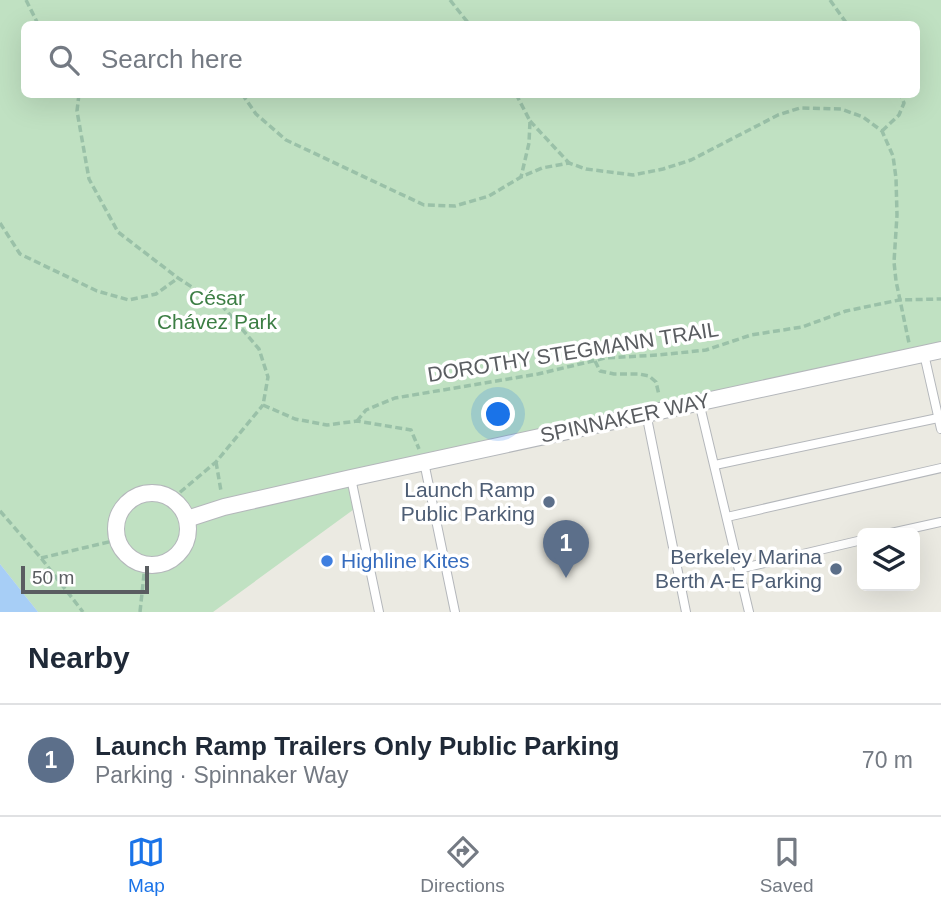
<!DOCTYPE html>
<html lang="en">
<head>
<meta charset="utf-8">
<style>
	:root { --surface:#fff; --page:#f6f6f7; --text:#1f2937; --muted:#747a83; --line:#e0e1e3; --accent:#1a73e8 }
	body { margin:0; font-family:Arial,sans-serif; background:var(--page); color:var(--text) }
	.controls { position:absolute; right:21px; bottom:21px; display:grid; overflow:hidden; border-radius:10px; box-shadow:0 7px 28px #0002 }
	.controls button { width:63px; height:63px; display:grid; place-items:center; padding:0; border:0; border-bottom:2px solid var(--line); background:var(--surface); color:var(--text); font:35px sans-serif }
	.scale { position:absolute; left:21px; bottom:18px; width:128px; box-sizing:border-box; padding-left:7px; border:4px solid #5a5d61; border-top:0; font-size:19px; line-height:24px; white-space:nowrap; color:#5a5d61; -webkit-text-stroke:5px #fff; paint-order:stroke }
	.you { position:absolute; left:499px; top:415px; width:24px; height:24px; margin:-18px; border:5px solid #fff; border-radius:50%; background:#1a73e8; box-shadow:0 0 0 10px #1a73e833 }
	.badge { display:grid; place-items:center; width:46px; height:46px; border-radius:50%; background:var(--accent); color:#fff; font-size:23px; font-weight:700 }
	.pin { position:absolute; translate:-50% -58px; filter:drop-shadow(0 2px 4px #0008) }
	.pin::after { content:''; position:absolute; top:37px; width:24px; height:21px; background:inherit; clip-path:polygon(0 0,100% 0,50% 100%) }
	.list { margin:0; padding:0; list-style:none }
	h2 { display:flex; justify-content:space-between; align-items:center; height:91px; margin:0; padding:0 28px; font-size:30px }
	h2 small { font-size:23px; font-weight:400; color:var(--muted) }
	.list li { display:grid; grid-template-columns:46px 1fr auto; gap:21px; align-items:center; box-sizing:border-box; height:112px; padding:0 28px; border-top:2px solid var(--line) }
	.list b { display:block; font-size:26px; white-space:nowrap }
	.list p { margin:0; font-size:23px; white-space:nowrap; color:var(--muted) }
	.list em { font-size:23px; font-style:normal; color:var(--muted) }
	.icon { flex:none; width:38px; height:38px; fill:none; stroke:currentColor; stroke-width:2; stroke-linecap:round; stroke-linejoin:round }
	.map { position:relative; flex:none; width:941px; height:612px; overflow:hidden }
	.search { position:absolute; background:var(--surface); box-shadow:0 7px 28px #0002; left:21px; right:21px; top:21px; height:77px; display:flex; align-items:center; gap:18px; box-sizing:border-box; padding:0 24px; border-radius:10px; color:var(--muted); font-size:26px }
	.sheet { height:203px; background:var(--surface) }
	nav { display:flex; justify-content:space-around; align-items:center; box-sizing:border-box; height:98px; border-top:2px solid var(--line); background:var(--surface); font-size:19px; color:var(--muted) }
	nav a { display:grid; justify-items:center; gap:4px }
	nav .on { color:var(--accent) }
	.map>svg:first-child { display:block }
</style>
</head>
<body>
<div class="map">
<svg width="941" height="612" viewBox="0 0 941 612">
	<rect width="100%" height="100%" fill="#ebeae2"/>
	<path fill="#c0e1c2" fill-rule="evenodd" d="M0 0H941V350L351 478 357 507 213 612H38L0 564ZM24 24H916V94H24Z"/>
	<polygon fill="#a7cef6" points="0,564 38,612 0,612"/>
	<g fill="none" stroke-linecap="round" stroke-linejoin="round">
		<defs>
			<g id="service">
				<polyline points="924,354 941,429"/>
				<polyline points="699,402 749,612"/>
				<polyline points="646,413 686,612"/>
				<polyline points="424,462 455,612"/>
				<polyline points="715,465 938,418"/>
				<polyline points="351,478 379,612"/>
				<polyline points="727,517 941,468"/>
				<polyline points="891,533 941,522"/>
				<polyline points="739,569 862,540"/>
			</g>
			<g id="minor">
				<circle cx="152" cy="529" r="36"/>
				<polyline points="187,519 224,507 351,478 941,350"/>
			</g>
		</defs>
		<use href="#service" stroke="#b4b7bb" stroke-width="10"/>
		<use href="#minor" stroke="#b4b7bb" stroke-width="18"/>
		<g stroke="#9ac1a8" stroke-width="3.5" stroke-dasharray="7 3.5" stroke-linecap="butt">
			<polyline points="26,0 38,24"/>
			<polyline points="450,0 469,24"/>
			<polyline points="830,0 847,24"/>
			<polyline points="141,24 145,23 152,24"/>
			<polyline points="79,94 77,111 89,179 118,232 178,278 224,308 259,349 268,377 263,405"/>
			<polyline points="242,94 256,114 286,140 424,205 455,206 489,196 521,177 542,168 569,163 586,169 633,175 663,169 691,160 778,115 800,108 841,109 863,117 882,131 893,156 896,178 897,215 894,262 896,281 909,343"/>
			<polyline points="516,94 530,121 529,143 521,177"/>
			<polyline points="530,121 569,163"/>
			<polyline points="882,131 899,115 904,103 900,94"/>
			<polyline points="0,223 20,254 97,291 129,300 156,294 178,278"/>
			<polyline points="595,361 600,371 614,374 639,374 649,376 656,382 659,395"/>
			<polyline points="263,405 295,419 327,425 357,421 411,430 419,449"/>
			<polyline points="357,421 366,410 395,398 538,374 605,358 659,355 706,350 751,335 802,327 846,311 899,300 941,299"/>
			<polyline points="216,462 221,491"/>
			<polyline points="172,499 216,462 263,405"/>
			<polyline points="0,511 41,558 83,612"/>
			<polyline points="41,558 117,540"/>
			<polyline points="140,612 145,565"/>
		</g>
		<use href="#service" stroke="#fff" stroke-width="8"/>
		<use href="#minor" stroke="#fff" stroke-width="16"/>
	</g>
	<g fill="#5c6f8a" stroke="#fff" stroke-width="2.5">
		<circle cx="549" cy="502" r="7"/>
		<circle cx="836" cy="569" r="7"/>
	</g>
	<circle fill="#3f7fe0" stroke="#fff" stroke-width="2.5" cx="327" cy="561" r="7"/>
	<g text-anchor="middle" stroke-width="7" stroke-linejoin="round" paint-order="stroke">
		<g font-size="21" fill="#3c7e44" stroke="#fff">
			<text x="217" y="305">César<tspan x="217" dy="24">Chávez Park</tspan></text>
		</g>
		<g font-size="21" fill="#5a5d61" stroke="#fff">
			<text transform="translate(573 352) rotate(-9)" y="7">DOROTHY STEGMANN TRAIL</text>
			<text transform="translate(625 418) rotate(-12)" y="7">SPINNAKER WAY</text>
		</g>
		<g font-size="21" fill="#4e5e75" stroke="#fff" text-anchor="end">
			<text x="535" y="497">Launch Ramp<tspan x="535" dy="24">Public Parking</tspan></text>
			<text x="822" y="564">Berkeley Marina<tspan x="822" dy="24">Berth A-E Parking</tspan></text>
		</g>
		<g font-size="21" fill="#366cbe" stroke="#fff" text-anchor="start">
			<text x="341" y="568">Highline Kites</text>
		</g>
	</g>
</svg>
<div class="controls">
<button><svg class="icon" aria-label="layers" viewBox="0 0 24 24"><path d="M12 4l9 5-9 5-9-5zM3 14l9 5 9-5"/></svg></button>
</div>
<div class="scale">50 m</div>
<div class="you"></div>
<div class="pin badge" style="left:566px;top:578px;background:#5c6f8a">1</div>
<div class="search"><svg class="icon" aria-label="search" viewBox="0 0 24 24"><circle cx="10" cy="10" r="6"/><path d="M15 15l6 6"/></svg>Search here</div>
</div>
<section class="sheet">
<h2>Nearby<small></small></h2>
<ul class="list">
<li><span class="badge" style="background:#5c6f8a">1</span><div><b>Launch Ramp Trailers Only Public Parking</b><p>Parking · Spinnaker Way</p></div><em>70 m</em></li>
</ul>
</section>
<nav>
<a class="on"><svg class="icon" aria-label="map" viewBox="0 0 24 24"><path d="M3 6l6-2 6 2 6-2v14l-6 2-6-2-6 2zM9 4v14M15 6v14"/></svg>Map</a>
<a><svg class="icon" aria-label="directions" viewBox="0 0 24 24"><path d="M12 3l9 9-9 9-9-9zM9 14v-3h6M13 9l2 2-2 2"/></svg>Directions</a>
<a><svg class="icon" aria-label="saved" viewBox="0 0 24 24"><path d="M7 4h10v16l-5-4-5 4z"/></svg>Saved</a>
</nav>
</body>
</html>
